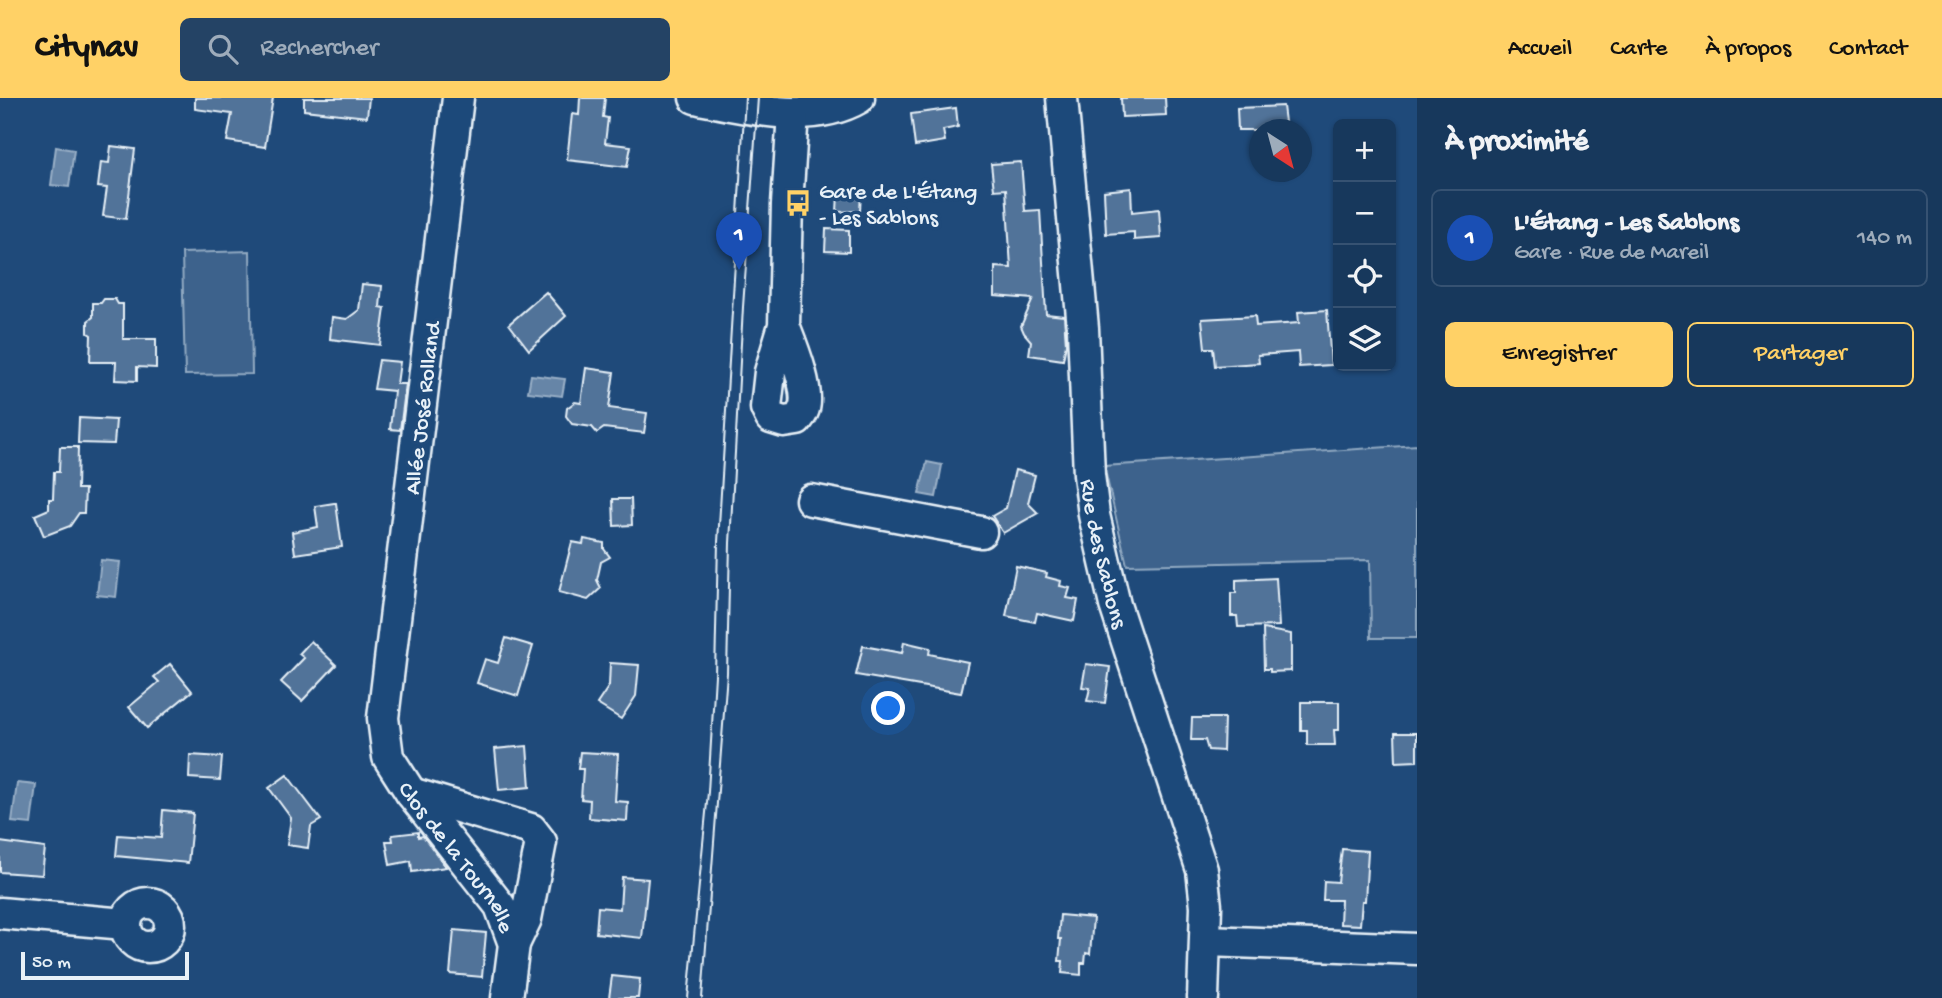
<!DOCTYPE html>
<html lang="fr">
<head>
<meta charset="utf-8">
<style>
	:root { --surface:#17385c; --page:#244365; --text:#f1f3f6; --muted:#9eacbb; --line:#365272; --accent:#ffd166 }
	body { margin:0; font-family:"Gochi Hand",sans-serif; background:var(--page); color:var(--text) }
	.controls { position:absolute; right:21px; top:21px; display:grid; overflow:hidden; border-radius:10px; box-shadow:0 2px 5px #0004 }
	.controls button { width:63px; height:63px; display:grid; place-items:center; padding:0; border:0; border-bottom:2px solid var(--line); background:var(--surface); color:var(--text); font:35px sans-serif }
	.compass { position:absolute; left:1249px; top:21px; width:63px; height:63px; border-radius:50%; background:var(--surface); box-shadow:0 2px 5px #0004; rotate:144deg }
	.scale { position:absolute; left:21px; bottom:18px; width:168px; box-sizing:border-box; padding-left:7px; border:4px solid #e8f1f8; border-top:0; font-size:19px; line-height:24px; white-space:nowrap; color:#e8f1f8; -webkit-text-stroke:5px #1f4a7a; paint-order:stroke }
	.you { position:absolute; left:889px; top:611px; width:24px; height:24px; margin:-18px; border:5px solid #fff; border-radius:50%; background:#1a73e8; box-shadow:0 0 0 10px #1a73e833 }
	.badge { display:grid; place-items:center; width:46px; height:46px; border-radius:50%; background:var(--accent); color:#fff; font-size:23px; font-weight:700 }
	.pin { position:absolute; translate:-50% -58px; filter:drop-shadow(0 2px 4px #0008) }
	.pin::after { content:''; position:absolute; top:37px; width:24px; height:21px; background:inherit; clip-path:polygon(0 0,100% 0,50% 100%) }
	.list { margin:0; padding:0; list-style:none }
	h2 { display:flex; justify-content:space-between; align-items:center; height:91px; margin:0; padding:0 28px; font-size:30px }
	h2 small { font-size:23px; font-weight:400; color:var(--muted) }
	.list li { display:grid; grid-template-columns:46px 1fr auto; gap:21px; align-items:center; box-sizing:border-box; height:98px; margin:0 14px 14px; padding:0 14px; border:2px solid var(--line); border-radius:10px }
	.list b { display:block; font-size:26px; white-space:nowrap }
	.list p { margin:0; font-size:23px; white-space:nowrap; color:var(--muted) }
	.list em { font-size:23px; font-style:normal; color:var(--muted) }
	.actions { display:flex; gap:14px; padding:21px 28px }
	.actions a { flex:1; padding:16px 0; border:2px solid var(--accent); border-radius:10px; text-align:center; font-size:24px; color:var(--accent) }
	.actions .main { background:var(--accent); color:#111 }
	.icon { flex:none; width:38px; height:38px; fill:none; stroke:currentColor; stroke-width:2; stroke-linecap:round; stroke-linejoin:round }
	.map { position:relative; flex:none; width:1417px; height:900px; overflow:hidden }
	header { display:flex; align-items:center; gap:42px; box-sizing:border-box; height:98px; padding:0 35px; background:var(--accent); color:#111 }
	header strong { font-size:33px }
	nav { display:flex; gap:38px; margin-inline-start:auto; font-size:24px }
	.search { width:490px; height:63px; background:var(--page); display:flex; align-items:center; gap:18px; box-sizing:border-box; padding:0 24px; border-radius:10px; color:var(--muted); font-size:26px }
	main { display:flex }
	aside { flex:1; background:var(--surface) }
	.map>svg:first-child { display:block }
</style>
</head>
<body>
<header>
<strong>Citynav</strong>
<div class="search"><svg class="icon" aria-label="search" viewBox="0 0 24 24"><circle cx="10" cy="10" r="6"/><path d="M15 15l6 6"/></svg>Rechercher</div>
<nav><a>Accueil</a><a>Carte</a><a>À propos</a><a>Contact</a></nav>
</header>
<main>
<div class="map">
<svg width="1417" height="900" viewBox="0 0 1417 900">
	<rect width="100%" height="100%" fill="#1f4a7a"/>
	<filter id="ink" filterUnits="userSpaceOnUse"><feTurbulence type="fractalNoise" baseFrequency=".0143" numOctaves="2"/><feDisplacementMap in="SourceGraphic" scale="14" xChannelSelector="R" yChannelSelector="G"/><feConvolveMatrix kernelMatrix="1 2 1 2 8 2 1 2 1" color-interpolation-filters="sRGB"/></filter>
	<g filter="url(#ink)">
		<g fill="#3c628c" stroke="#92aac2" stroke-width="2">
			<polygon points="250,153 252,276 185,277 182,155"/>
			<polygon points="1417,347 1417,540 1371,540 1370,462 1127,467 1104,368"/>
		</g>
		<g fill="#6685a7" stroke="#9ab0c7" stroke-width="2">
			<polygon points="56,49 74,52 69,89 51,87"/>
			<polygon points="531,277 565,281 562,298 528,294"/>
			<polygon points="927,364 942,367 936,399 919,396"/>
			<polygon points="101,462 120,464 116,499 97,497"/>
			<polygon points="17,685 36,687 31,726 12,724"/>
		</g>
		<g fill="#517399" stroke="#e8f1f8" stroke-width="2">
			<polygon points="195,0 273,0 265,49 227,43 232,16 195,11"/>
			<polygon points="304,0 369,0 367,19 304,12"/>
			<polygon points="580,0 605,0 603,19 608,20 605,45 631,48 627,69 567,62 572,16 579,17"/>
			<polygon points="1121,0 1165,0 1166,17 1122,19"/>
			<polygon points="1283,8 1286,32 1238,32 1237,10"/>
			<polygon points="956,10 958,29 943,32 945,43 915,48 911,16"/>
			<polygon points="111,48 135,51 126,121 103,118 107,90 98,89 101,64 109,65"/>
			<polygon points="1021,64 1025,113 1040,112 1046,216 1064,218 1066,246 1063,262 1029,257 1031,243 1024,235 1021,228 1033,201 995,198 995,169 1011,170 1006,91 994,92 991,66"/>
			<polygon points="1131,90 1132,114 1159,111 1161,140 1134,142 1134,134 1106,136 1104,93"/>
			<polygon points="838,95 861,95 860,113 837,114"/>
			<polygon points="826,131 849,132 849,154 825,153"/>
			<polygon points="362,186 382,188 380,209 385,210 380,247 330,241 332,219 347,221 359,212"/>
			<polygon points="546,194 566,218 529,252 509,226"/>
			<polygon points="104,201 115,201 118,206 123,206 123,241 156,241 156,270 137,269 137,283 115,282 116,264 90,264 91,237 88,235 88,223 93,219 93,205 101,205"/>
			<polygon points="1327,212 1331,267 1299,269 1298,254 1258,257 1259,265 1215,268 1213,250 1205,250 1202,221 1255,218 1256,228 1299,225 1298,214"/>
			<polygon points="379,262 400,264 397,286 406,286 400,332 390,331 394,293 374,291"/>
			<polygon points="586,270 614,274 609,310 647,315 644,335 604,330 597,335 592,329 572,326 566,318 567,310 575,304 581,305"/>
			<polygon points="79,320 116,322 114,346 78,345"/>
			<polygon points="60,349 78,349 77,391 85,391 84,415 79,415 70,428 44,438 35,417 49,411 49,401 53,401 54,374 59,374"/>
			<polygon points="1015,372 1035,377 1028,405 1038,415 1003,435 992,418 1006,410"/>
			<polygon points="613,401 631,401 632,427 614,428"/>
			<polygon points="334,405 336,405 342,449 295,456 292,434 318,429 315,408"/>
			<polygon points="584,441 604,445 604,451 610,459 601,464 597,482 601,490 588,502 559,494 572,444 583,446"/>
			<polygon points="1016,468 1047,475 1046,479 1061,483 1060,488 1070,490 1067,500 1078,502 1074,523 1037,515 1035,524 1006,518"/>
			<polygon points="1276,480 1279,528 1238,529 1237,518 1231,518 1231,495 1236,495 1236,482"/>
			<polygon points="1263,531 1291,536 1291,573 1270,574 1270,571 1264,571"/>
			<polygon points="506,540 533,548 518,598 477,585 485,561 498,565"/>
			<polygon points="311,543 336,567 302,603 281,584 304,560 299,556"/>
			<polygon points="904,544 930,550 929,556 968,564 961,595 856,577 863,548 902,555"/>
			<polygon points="610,565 639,567 636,598 621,621 597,606 609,588"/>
			<polygon points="170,566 192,593 147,630 129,609 159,584 154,579"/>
			<polygon points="1086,566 1110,569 1105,605 1087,603 1090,590 1082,589"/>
			<polygon points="1301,604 1339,604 1339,632 1334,632 1335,647 1307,647 1307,632 1301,632"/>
			<polygon points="1192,620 1224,620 1223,653 1208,652 1205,642 1191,642"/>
			<polygon points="1395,635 1417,635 1417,663 1396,664"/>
			<polygon points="527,648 530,689 499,692 495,651"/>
			<polygon points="580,654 618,656 615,703 628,704 627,723 589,720 590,702 581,701 583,671 578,671"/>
			<polygon points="190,657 222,659 220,682 189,680"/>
			<polygon points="287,677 321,722 311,728 308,750 287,747 291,720 269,690"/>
			<polygon points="163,712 193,715 188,765 116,758 118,737 161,740"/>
			<polygon points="418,734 418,739 423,738 446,769 412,774 411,763 390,767 386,743 393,743 392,737"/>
			<polygon points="0,744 45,750 42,777 0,774"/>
			<polygon points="1342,751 1368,753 1365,803 1362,803 1360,827 1340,826 1341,802 1323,802 1324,783 1338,784"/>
			<polygon points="622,779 648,781 642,840 596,835 598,809 620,811"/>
			<polygon points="1060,817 1093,820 1090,856 1086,855 1085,865 1081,865 1081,877 1062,875 1063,863 1059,863 1061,841 1058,841"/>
			<polygon points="454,832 486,835 482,879 450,876"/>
			<polygon points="612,878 640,881 638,900 609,900"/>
		</g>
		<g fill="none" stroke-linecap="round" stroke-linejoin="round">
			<defs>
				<g id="minor">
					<path id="s1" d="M458 0 383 620 388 659 411 695 500 808 514 846 507 900"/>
					<path d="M695 0C746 10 811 28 859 0"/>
					<path id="s2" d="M1062 0 1083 230 1089 377 1094 417 1115 507 1202 772 1206 808 1203 900"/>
					<path d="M784 227C791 245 812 296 803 313 802 316 799 319 797 322L784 324 771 320 766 310 770 274 784 227 787 106 793 15"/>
					<polyline points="811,402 981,434"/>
					<polyline points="411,695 531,731 541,744 526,821 514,846"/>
					<circle cx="148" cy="827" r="22"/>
					<polyline points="0,815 125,826"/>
					<polyline points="1207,843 1417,851"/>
				</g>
			</defs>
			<use href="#minor" stroke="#e8f1f8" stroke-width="35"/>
			<use href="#minor" stroke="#1f4a7a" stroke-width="30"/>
			<g stroke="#e8f1f8" stroke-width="2">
				<polyline points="688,900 708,694 715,577 718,444 745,0"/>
				<polyline points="702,900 727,575 730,445 743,209 758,0"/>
			</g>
		</g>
	</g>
	<defs>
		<symbol id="bus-bare" viewBox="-9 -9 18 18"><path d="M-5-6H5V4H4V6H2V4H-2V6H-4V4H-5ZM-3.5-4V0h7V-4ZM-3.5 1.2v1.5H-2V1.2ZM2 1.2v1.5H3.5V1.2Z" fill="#ffd166" stroke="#1f4a7a" stroke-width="2.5" paint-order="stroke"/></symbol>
	</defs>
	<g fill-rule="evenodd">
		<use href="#bus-bare" x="779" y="86" width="38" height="38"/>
	</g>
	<g text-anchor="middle" stroke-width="7" stroke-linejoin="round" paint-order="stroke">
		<g font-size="23" fill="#e8f1f8" stroke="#1f4a7a" text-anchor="start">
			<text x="819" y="100">Gare de L'Étang<tspan x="819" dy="26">- Les Sablons</tspan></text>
		</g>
		<g font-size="23" fill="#e8f1f8" stroke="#1f4a7a">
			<text transform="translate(421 310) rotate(-83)" y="8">Allée José Rolland</text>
			<text dy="8" stroke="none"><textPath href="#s2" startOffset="458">Rue des Sablons</textPath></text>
			<text dy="8" stroke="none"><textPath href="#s1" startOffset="786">Clos de la Tournelle</textPath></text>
		</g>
	</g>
</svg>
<div class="controls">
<button>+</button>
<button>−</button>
<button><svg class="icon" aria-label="locate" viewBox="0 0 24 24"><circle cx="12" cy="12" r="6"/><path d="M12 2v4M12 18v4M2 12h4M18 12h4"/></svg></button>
<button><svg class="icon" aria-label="layers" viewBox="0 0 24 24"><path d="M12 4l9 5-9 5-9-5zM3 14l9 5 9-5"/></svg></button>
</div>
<svg class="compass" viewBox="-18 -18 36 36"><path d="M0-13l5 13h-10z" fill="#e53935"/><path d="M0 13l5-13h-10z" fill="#9eacbb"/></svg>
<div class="scale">50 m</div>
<div class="you"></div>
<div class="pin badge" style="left:739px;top:172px;background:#1a4fb4">1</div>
</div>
<aside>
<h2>À proximité<small></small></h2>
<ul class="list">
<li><span class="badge" style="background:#1a4fb4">1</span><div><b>L'Étang - Les Sablons</b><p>Gare · Rue de Mareil</p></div><em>140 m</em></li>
</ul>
<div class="actions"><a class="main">Enregistrer</a><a>Partager</a></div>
</aside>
</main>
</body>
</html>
